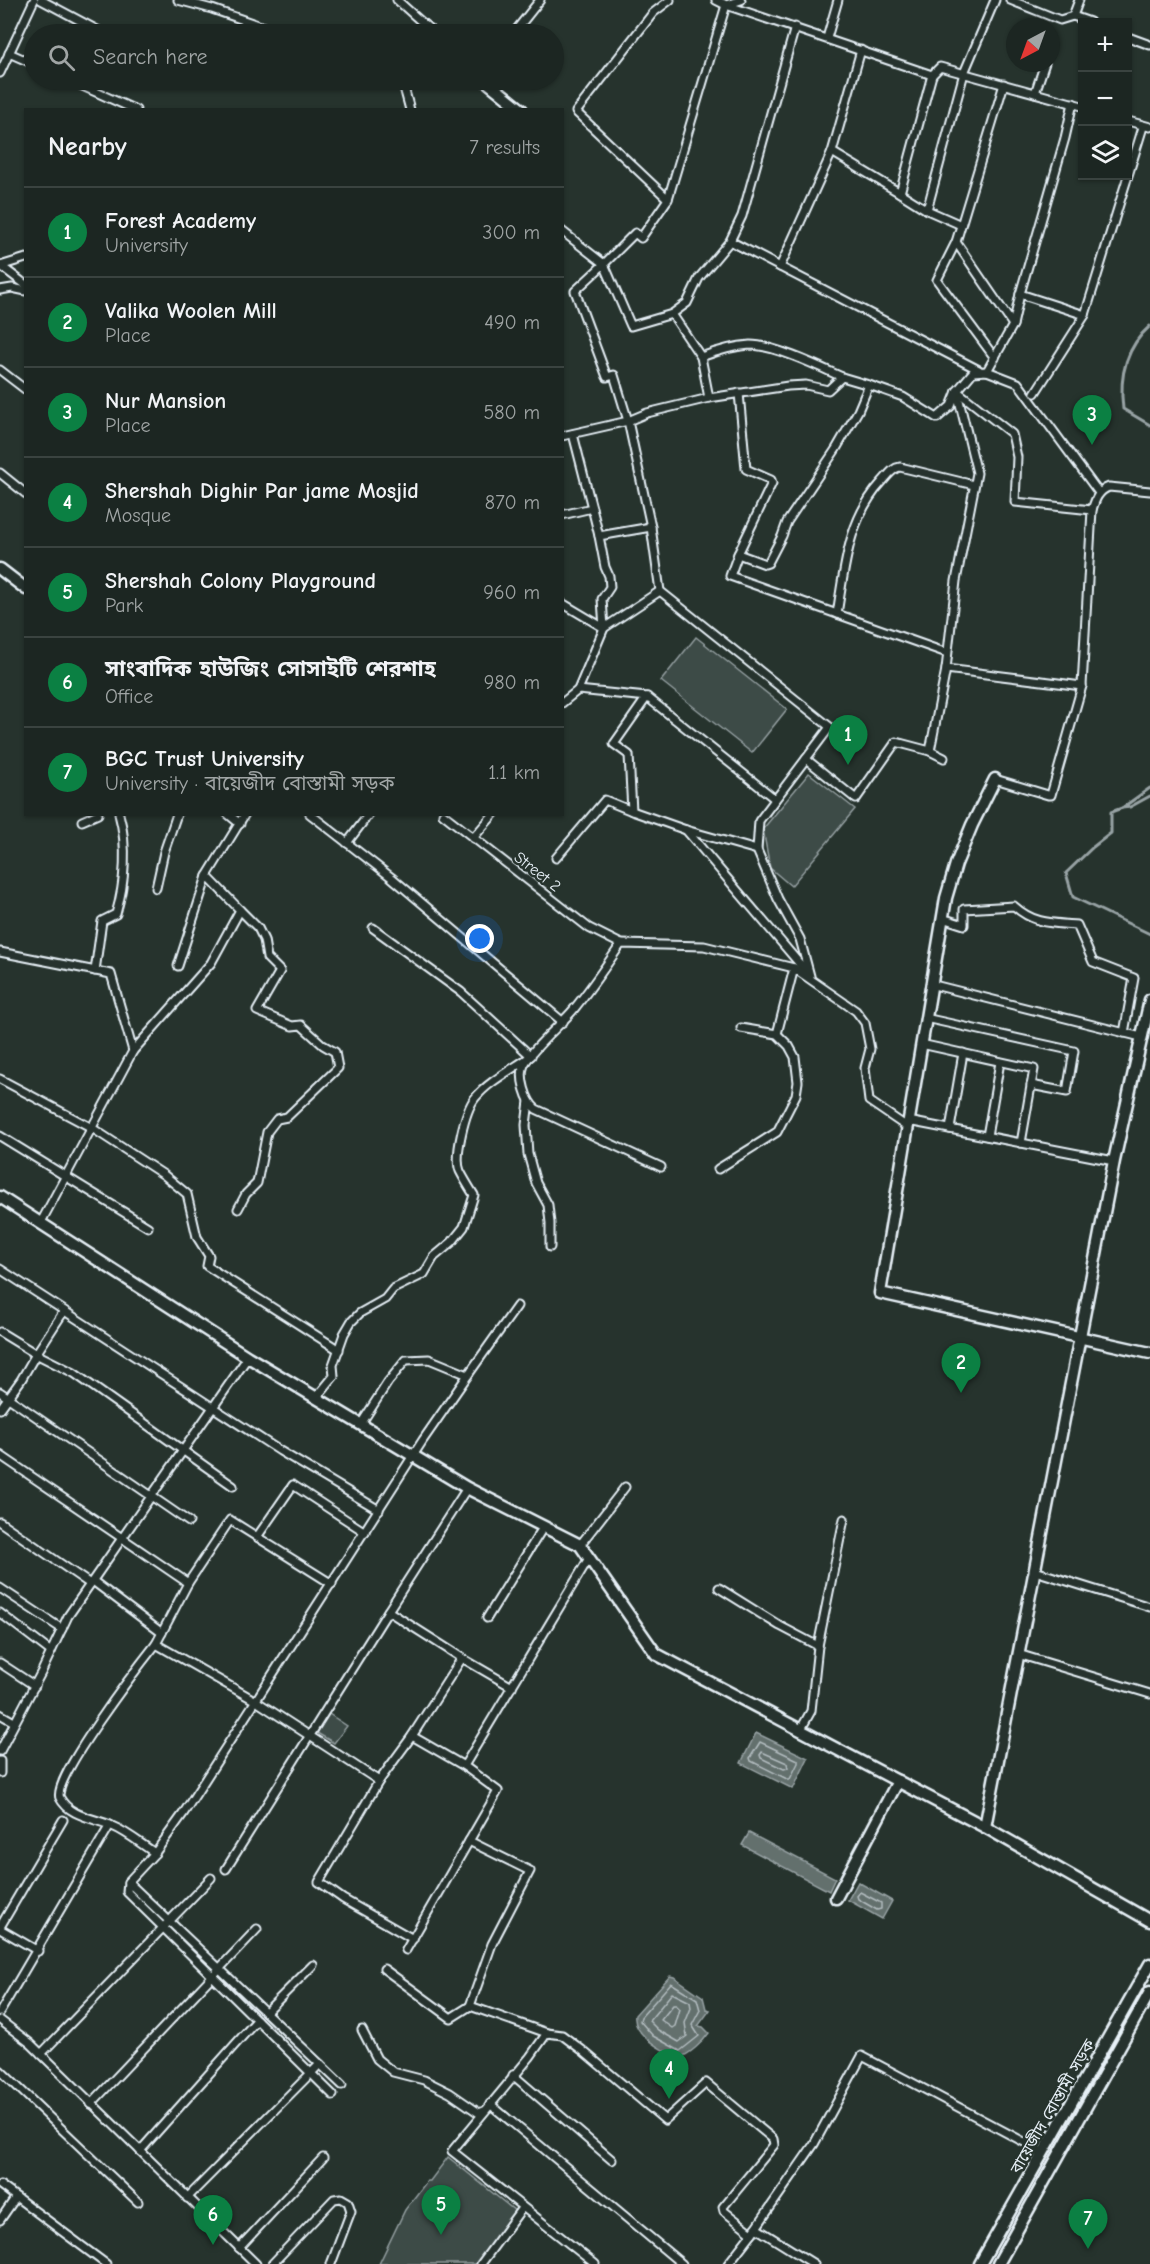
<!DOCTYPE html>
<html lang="en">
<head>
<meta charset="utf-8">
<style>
	:root { --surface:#1c2622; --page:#252e2a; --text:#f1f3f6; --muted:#a0a5a5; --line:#3a4340; --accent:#0b8043 }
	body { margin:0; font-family:"Comic Neue","Noto Sans Bengali",sans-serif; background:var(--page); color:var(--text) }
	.controls { position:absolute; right:18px; top:18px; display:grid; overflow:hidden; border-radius:0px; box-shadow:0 2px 4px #0004 }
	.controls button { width:54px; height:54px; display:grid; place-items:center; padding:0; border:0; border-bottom:2px solid var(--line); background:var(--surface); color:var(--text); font:30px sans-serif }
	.compass { position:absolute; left:1006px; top:18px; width:54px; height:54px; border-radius:50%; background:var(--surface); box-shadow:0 2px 4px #0004; rotate:221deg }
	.you { position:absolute; left:480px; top:939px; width:21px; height:21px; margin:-15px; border:4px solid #fff; border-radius:50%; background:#1a73e8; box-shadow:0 0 0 9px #1a73e833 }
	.badge { display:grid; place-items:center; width:39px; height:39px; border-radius:50%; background:var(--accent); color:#fff; font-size:20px; font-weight:700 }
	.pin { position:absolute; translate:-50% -50px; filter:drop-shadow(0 2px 3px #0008) }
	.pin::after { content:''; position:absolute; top:32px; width:21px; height:18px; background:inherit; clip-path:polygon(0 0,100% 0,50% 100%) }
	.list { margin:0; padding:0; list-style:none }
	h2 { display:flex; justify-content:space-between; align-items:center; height:78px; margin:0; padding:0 24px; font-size:26px }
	h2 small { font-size:20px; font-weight:400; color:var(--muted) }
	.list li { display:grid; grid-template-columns:39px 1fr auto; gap:18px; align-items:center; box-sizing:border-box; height:90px; padding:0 24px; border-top:2px solid var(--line) }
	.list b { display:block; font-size:22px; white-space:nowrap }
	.list p { margin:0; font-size:20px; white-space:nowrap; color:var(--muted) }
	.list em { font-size:20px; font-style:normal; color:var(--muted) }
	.icon { flex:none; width:33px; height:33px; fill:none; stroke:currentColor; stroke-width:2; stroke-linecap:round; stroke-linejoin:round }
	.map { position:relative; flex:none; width:1150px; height:2264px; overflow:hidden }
	.search { position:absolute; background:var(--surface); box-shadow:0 2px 4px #0004; left:24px; top:24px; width:540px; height:66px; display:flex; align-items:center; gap:15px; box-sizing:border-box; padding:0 21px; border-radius:33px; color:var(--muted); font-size:22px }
	.panel { position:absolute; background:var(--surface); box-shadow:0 2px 4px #0004; left:24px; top:108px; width:540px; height:708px; border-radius:0px }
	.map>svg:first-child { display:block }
</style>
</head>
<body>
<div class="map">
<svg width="1150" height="2264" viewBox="0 0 1150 2264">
	<rect width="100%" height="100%" fill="#26332d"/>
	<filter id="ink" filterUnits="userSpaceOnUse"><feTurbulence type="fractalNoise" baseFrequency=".0167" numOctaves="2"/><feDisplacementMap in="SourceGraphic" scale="12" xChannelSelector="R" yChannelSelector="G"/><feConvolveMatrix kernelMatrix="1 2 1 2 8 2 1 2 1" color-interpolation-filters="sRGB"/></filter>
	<g filter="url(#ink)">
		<g fill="#3e4b47" stroke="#939ea0" stroke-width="1.5">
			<polygon points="696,637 787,709 752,753 661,681"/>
			<polygon points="809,773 855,809 791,886 770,868 763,829"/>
			<polygon points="329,1714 347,1726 334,1743 317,1733"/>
			<polygon points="448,2157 515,2211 476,2264 379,2264 405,2210 427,2181 430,2181"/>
		</g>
		<g fill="#636f6d" stroke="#98a3a5" stroke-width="1.5">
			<polygon points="756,1733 808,1758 793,1789 741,1763"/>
			<polygon points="749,1833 835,1878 829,1891 742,1845"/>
			<polygon points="858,1882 892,1901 882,1919 848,1900"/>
			<path d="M670 1976 674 1977 703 1997 706 2009 710 2010 698 2026 703 2027 709 2033C702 2043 690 2054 679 2058 663 2051 632 2035 635 2015Z"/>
		</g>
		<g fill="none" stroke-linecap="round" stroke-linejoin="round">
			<g stroke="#b3bdc0" stroke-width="1.5">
				<polygon points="760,1742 798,1760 798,1763 790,1779 787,1779 751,1761 750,1758"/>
				<polygon points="762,1752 787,1763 788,1768 784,1769 761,1758 760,1755"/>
				<polygon points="860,1892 881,1903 881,1909 877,1910 858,1899 857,1896"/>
				<polygon points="671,1983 697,1999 700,2010 692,2025 699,2036 680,2051 653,2036 640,2021 641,2017"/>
				<polygon points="672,1993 690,2002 691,2008 685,2023 687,2036 679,2042 658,2030 649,2021"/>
				<polygon points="673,2005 676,2005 680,2009 675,2026 672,2028 661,2020"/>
			</g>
			<g stroke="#98a3a5" stroke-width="3">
				<path d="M1150 326C1125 348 1119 377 1123 409L1150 425"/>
				<polyline points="1150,788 1122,808 1130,807 1150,796"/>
				<polyline points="1122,808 1111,812 1111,833 1093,847 1066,873 1073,897 1150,934"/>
			</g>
			<defs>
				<g id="street">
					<polyline points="41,0 105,34"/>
					<polyline points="178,0 212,9 275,31 279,34"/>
					<polyline points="397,0 435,34"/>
					<polyline points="716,0 726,5 741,0"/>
					<polyline points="1010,0 1060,20 1073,16 1090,22"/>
					<polyline points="1073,16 1079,0"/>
					<polyline points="513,34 540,0"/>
					<polyline points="1128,37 1150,45"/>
					<polyline points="827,38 838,0"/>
					<polyline points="9,53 34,64"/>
					<polyline points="0,73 34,0"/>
					<polyline points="69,80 136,110"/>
					<polyline points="402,80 410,110"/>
					<polyline points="1035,93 1045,63"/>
					<polyline points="1128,121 1150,127"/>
					<polyline points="832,152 900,193 932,75"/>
					<polyline points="900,193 927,210"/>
					<polyline points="668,199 576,112 653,13 670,0"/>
					<polyline points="961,225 927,210 964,73 995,0"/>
					<polyline points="562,231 604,264 635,233 641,238 668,199 726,5 932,75 940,67 1082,106"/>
					<polyline points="730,241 979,370"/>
					<polyline points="956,242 937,280 995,358"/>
					<polyline points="0,266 26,258"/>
					<polyline points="1,266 26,285"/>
					<polyline points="780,267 832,152 861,50"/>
					<polyline points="0,290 12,288 26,291"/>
					<path d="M672 314 701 357C717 351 733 346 750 345 774 345 820 367 842 377"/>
					<polyline points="1085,315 1143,127"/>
					<polyline points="1013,325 1020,294"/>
					<polyline points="701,357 709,398"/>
					<polyline points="0,370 26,390"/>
					<polyline points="987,371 1013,325 956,242 1004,84"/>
					<polyline points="957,391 1012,434 1017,457 1015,502 1092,510"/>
					<path d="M957 392 977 473 956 581 946 669 1082 686 1092 510C1095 500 1098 491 1109 487L1150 491"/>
					<polyline points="1035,393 1085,315 1020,294 1065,138 1073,103"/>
					<polyline points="573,434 592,508"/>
					<polyline points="562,436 628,421 614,375 607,377 575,291 604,264 631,326 672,314 687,303 699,278 730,241 742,216 795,27"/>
					<polyline points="0,473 26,494"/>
					<polyline points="562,515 592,508 599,536"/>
					<polyline points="738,554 772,483 771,480 746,469 739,393"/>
					<polyline points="562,603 604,628 602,599 610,587 609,576 605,567 599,536 651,527"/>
					<path d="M837 614C845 566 848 519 882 482 888 476 892 468 900 467L974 485"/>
					<polyline points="947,653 730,576 738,554 765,564 768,563 782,536 787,522 836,449 858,411 869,385 903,397 937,418 951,406 957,391 973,372 987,371 1018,383 1099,493"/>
					<polyline points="578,690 647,697"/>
					<polyline points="562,703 578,690 604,628 660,591"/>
					<polyline points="944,758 930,751 946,669"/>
					<polyline points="806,759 856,799 896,742 930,751"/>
					<polyline points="995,779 1048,795 1051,795 1082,686"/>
					<polyline points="632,811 686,830 757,850"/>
					<polyline points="228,814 240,824"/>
					<polyline points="310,814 391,877 563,1022"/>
					<polyline points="443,814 589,928 621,944"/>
					<polyline points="82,821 98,814"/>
					<polyline points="686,830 810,976 800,939 778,899 757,850 759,821 830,727 660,591 651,527 628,421 647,413 709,398 788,386 806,385 828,390 842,377 869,385"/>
					<polyline points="473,838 494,814"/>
					<polyline points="347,843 369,814"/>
					<polyline points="556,858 605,800 632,811 629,755 614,744 647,697 775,799"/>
					<polyline points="156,888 164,852 177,814"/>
					<path d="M942 918 964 925V909L1014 906C1034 924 1051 923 1077 925L1093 962 1134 978 1124 1033"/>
					<polyline points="0,952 111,974 133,1051"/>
					<polyline points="178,966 207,876"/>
					<path d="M95 971 102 921 116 914C125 883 128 846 119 814"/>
					<polyline points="930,984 1141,1037"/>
					<polyline points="925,1018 1074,1051 1067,1092 1031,1085"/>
					<polyline points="777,1034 794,968"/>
					<polyline points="921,1044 1034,1069 1021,1143"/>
					<polyline points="0,1079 92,1128 164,1175 187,1194 197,1237 209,1256 207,1266 339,1350"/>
					<polyline points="529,1101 526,1125 528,1154 536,1183 548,1205 550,1223 550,1247"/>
					<polyline points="908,1121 1114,1161"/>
					<polyline points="950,1129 963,1053"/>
					<polyline points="0,1136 148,1227"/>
					<polyline points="987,1136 1000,1062"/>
					<path d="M661 1167 536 1109C526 1101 519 1077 524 1065 532 1048 561 1025 574 1009 591 988 606 966 621 944L704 946 794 968 856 1011 865 1023 870 1049 865 1068 869 1101 907 1127"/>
					<polyline points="718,1169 777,1132 796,1095 798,1082 795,1057 789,1046 777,1034 741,1028"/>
					<polyline points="238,1209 246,1194 257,1183 267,1132 277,1119 287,1117 338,1068 335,1052 323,1045 301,1025 292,1026 257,1011 280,971 267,958 264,940 258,928 240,910"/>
					<polyline points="40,1224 133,1051 211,963 240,910 207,876 245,814"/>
					<polyline points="0,1269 280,1451 379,1510"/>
					<polyline points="0,1332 36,1354 64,1311"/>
					<polyline points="0,1392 189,1522"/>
					<path d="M316 1398 334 1376 333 1365 344 1334 351 1322 360 1313 385 1299 393 1289 424 1274 434 1257 452 1242 464 1227 474 1195C469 1187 464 1179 460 1171 454 1156 465 1111 475 1098 489 1081 513 1069 531 1056L461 992 373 928"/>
					<polyline points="0,1409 21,1380 36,1354 74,1373 233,1486"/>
					<polyline points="361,1424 388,1382 406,1360 429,1359 468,1375 517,1306"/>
					<polyline points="0,1455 188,1583 230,1520 332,1584"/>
					<polyline points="0,1522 90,1584"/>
					<polyline points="257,1537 293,1485 365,1532"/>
					<polyline points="580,1545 625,1487"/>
					<polyline points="1035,1571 1150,1607"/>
					<polyline points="93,1581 162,1633"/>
					<polyline points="188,1583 156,1644 256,1701 379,1781 412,1736 462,1658 512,1687"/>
					<polyline points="0,1588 62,1629"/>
					<polyline points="719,1588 780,1626 818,1646"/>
					<polyline points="0,1613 51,1652"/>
					<polyline points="487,1618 544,1526"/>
					<polyline points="1018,1654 1150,1694"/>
					<polyline points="462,1658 388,1611 467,1488"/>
					<polyline points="0,1663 35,1686"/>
					<polyline points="0,1714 14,1722"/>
					<polyline points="801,1729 811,1711 818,1646 844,1519"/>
					<polyline points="412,1736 464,1766"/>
					<polyline points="0,1751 42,1671 68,1616 248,1357"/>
					<polyline points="0,1761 0,1773"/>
					<polyline points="379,1781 319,1882 343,1899 413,1939"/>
					<polyline points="469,1841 530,1871 492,1944 470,2006"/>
					<path d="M155 1853C141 1844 127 1832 112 1826 95 1818 70 1817 60 1798 50 1781 141 1663 156 1644"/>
					<polyline points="226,1869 388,1611"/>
					<polyline points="128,1882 320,2064 187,2198"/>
					<polyline points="0,1927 63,1820"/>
					<polyline points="0,1929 38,1951"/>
					<polyline points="406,1950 498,1791 464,1766 589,1558"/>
					<polyline points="384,1969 451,2018 470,2006 547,2033 530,2057 452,2151 595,2264"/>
					<polyline points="0,2012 110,1825"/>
					<polyline points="266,2012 313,1965"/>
					<polyline points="0,2020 30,2043 256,2264"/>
					<polyline points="257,2020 333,2095"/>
					<polyline points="362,2030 377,2059 393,2072 424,2080 450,2093 479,2113 484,2111"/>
					<polyline points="547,2033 562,2035 582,2050 665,2120 706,2083 773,2139 774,2145 723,2207 724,2211 752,2233"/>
					<polyline points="41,2054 211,1878"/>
					<polyline points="320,2064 342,2085"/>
					<polyline points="0,2070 138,2202"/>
					<polyline points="513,2075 612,2160"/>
					<polyline points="91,2104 257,1929"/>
					<polyline points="490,2104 682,2264"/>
					<polyline points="140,2151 257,2020 127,1892 128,1882 155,1853 183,1814 423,1440 468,1375"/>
					<polyline points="0,2185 106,2264"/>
					<polyline points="0,2220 16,2197"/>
					<polyline points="756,2228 814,2264"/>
					<polyline points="239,2248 323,2158"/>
					<polyline points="272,2264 334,2199 341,2198 348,2202 351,2211 331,2264"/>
					<polyline points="481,2264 522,2208"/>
					<polyline points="728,2264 756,2228 814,2144 862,2056 1043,2152"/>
				</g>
				<g id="secondary">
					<polyline points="485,80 522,110"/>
					<polyline points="0,569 26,589"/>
					<polyline points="995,779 972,825 956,864 946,898 880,1293 1150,1353"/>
					<polyline points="0,1197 248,1357 467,1488 580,1545 656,1654 985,1827 1150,1921"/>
					<polyline points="985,1827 1114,1161 1150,1000"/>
					<polyline points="836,1898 898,1781"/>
				</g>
				<g id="primary">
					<polyline points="980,2264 1150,1964"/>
					<polyline points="998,2264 1150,1992"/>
				</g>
			</defs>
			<use href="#street" stroke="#e8f1f8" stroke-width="11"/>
			<use href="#secondary" stroke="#e8f1f8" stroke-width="15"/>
			<use href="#primary" stroke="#e8f1f8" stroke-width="15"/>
			<use href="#street" stroke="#26332d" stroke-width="7"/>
			<use href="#secondary" stroke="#26332d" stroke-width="10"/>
			<use href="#primary" stroke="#26332d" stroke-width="10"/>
		</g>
	</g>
	<g text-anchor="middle" stroke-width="5" stroke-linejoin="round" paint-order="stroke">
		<g font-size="16" fill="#e8f1f8" stroke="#26332d">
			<text transform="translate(538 871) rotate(38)" y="6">Street 2</text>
			<text transform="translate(1052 2106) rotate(-60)" y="6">বায়েজীদ বোস্তামী সড়ক</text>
		</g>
	</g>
</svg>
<div class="controls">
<button>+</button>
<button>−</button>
<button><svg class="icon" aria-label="layers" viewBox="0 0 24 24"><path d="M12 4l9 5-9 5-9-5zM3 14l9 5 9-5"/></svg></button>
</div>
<svg class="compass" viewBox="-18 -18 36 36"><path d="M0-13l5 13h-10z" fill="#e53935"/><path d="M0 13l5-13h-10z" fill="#a0a5a5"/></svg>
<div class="you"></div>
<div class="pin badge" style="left:848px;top:765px">1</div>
<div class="pin badge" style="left:961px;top:1393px">2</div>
<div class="pin badge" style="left:1092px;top:445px">3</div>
<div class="pin badge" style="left:669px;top:2099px">4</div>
<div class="pin badge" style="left:441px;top:2235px">5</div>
<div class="pin badge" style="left:213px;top:2245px">6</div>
<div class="pin badge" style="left:1088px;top:2249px">7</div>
<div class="search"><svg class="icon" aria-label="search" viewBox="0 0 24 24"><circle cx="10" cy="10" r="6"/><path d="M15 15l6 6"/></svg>Search here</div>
<section class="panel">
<h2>Nearby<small>7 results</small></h2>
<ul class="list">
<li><span class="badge">1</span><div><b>Forest Academy</b><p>University</p></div><em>300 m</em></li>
<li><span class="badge">2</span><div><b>Valika Woolen Mill</b><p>Place</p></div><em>490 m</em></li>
<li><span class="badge">3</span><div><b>Nur Mansion</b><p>Place</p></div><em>580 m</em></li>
<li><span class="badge">4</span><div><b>Shershah Dighir Par jame Mosjid</b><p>Mosque</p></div><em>870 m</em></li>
<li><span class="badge">5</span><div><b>Shershah Colony Playground</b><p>Park</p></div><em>960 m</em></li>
<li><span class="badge">6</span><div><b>সাংবাদিক হাউজিং সোসাইটি শেরশাহ</b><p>Office</p></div><em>980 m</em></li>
<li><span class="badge">7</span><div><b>BGC Trust University</b><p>University · বায়েজীদ বোস্তামী সড়ক</p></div><em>1.1 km</em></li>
</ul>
</section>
</div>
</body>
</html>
